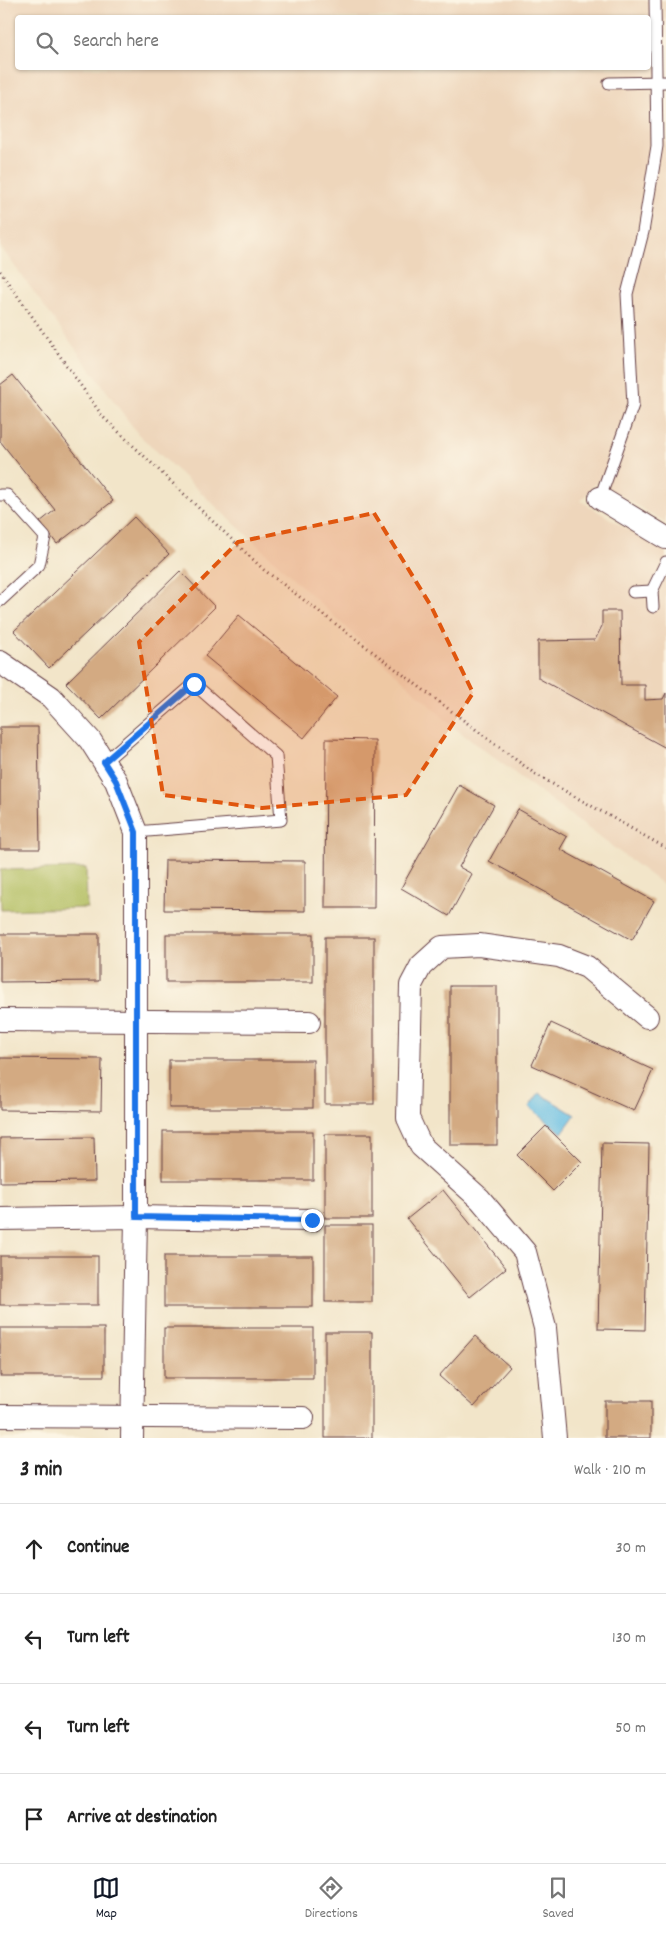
<!DOCTYPE html>
<html lang="en">
<head>
<meta charset="utf-8">
<style>
	:root { --surface:#fff; --page:#f2f2f2; --text:#222; --muted:#767676; --line:#e0e0e0; --accent:#111827 }
	body { margin:0; font-family:Dekko,sans-serif; background:var(--page); color:var(--text) }
	.stop { position:absolute; width:15px; height:15px; margin:-11px; border:4px solid #1a73e8; border-radius:50%; background:#fff }
	.stop.end { background:#1a73e8; border-color:#fff; box-shadow:0 1px 5px #0008 }
	.list { margin:0; padding:0; list-style:none }
	h2 { display:flex; justify-content:space-between; align-items:center; height:65px; margin:0; padding:0 20px; font-size:21px }
	h2 small { font-size:16px; font-weight:400; color:var(--muted) }
	.list li { display:grid; grid-template-columns:32px 1fr auto; gap:15px; align-items:center; box-sizing:border-box; height:90px; padding:0 20px; border-top:1px solid var(--line) }
	.list b { display:block; font-size:19px; white-space:nowrap }
	.list em { font-size:16px; font-style:normal; color:var(--muted) }
	.icon { flex:none; width:28px; height:28px; fill:none; stroke:currentColor; stroke-width:2; stroke-linecap:round; stroke-linejoin:round }
	.map { position:relative; flex:none; width:666px; height:1438px; overflow:hidden }
	.search { position:absolute; background:var(--surface); box-shadow:0 1px 4px #0004; left:15px; right:15px; top:15px; height:55px; display:flex; align-items:center; gap:12px; box-sizing:border-box; padding:0 18px; border-radius:5px; color:var(--muted); font-size:19px }
	.sheet { height:425px; background:var(--surface) }
	nav { display:flex; justify-content:space-around; align-items:center; box-sizing:border-box; height:70px; border-top:1px solid var(--line); background:var(--surface); font-size:14px; color:var(--muted) }
	nav a { display:grid; justify-items:center; gap:2px }
	nav .on { color:var(--accent) }
	.map>svg:first-child { display:block }
</style>
</head>
<body>
<div class="map">
<svg width="666" height="1438" viewBox="0 0 666 1438">
	<rect width="100%" height="100%" fill="#fcf5e5"/>
	<filter id="ink" filterUnits="userSpaceOnUse"><feTurbulence type="fractalNoise" baseFrequency=".02" numOctaves="2"/><feDisplacementMap in="SourceGraphic" scale="10" xChannelSelector="R" yChannelSelector="G"/><feConvolveMatrix kernelMatrix="1 2 1 2 8 2 1 2 1" color-interpolation-filters="sRGB"/></filter>
	<filter id="wash" filterUnits="userSpaceOnUse"><feTurbulence type="fractalNoise" baseFrequency=".0096" numOctaves="4" result="noise"/><feDisplacementMap in="SourceGraphic" scale="20" xChannelSelector="R" yChannelSelector="G"/><feGaussianBlur stdDeviation="1.12" result="paint"/><feColorMatrix in="noise" values="0 0 0 0 0 0 0 0 0 0 0 0 0 0 0 0 0 1.4 0 .05"/><feComposite in="paint" operator="in"/></filter>
	<g filter="url(#wash)">
		<rect width="100%" height="100%" fill="#f2e5c9"/>
		<path fill="#eed6bb" fill-rule="evenodd" d="M0 0H666V523L597 481 581 501 666 553V887L452 726 138 434 0 246ZM18 18H648V68H18Z"/>
		<polygon fill="#b1bd5f" stroke="#7e6e45" points="86,868 87,908 1,910 0,870"/>
		<polygon fill="#67bfe4" stroke="#586f88" points="539,1093 575,1115 562,1133 529,1107"/>
		<g id="blocks">
			<g fill="#d3aa82">
				<polygon points="13,375 113,501 57,544 40,522 55,510 0,441 0,385"/>
				<polygon points="134,517 169,554 49,668 14,631"/>
				<polygon points="180,571 215,607 101,719 66,683"/>
				<polygon points="602,611 620,611 621,685 645,685 645,700 663,699 666,693 666,748 538,678 538,641 595,640 602,626"/>
				<polygon points="239,615 337,697 304,738 205,656"/>
				<polygon points="0,727 38,727 40,849 0,849"/>
				<polygon points="326,739 375,740 374,908 325,908"/>
				<polygon points="459,785 494,805 459,867 472,874 449,916 401,888"/>
				<polygon points="518,809 567,837 560,849 654,901 632,940 489,861"/>
				<polygon points="165,860 305,861 305,911 164,910"/>
				<polygon points="0,934 99,934 99,981 0,982"/>
				<rect x="166" y="934" width="147" height="48"/>
				<rect x="325" y="937" width="49" height="167"/>
				<rect x="450" y="986" width="47" height="159"/>
				<polygon points="551,1023 653,1070 634,1111 532,1065"/>
				<polygon points="0,1058 102,1059 101,1111 0,1110"/>
				<rect x="169" y="1060" width="144" height="48"/>
				<polygon points="546,1126 582,1162 553,1191 517,1155"/>
				<rect x="163" y="1131" width="150" height="49"/>
				<rect x="325" y="1134" width="47" height="84"/>
				<polygon points="94,1137 95,1181 0,1182 0,1138"/>
				<polygon points="602,1143 649,1144 645,1330 598,1329"/>
				<polygon points="443,1190 506,1268 470,1297 407,1219"/>
				<rect x="325" y="1225" width="47" height="77"/>
				<rect x="0" y="1256" width="98" height="49"/>
				<rect x="164" y="1256" width="149" height="51"/>
				<rect x="0" y="1328" width="104" height="48"/>
				<rect x="164" y="1328" width="149" height="50"/>
				<rect x="325" y="1332" width="47" height="106"/>
				<polygon points="475,1336 510,1367 474,1407 439,1376"/>
				<rect x="605" y="1401" width="46" height="37"/>
			</g>
		</g>
	</g>
	<g filter="url(#ink)">
		<use href="#blocks" fill-opacity="0" stroke="#633d43" stroke-width="1"/>
		<g fill="none" stroke-linecap="round" stroke-linejoin="round">
			<defs>
				<g id="lane">
					<polyline points="609,83 666,82"/>
					<polyline points="0,495 7,495 45,537 39,565 0,601"/>
					<polyline points="600,498 633,405 627,294 643,232 657,146 655,0"/>
					<polyline points="633,592 652,591"/>
					<polyline points="653,607 652,591 666,562"/>
					<polyline points="104,762 194,684 276,756 281,820 136,832"/>
				</g>
				<g id="street">
					<polyline points="600,498 666,538"/>
					<polyline points="0,662 51,697 90,740 116,781 136,832 136,1217 132,1438"/>
					<polyline points="0,1020 309,1022"/>
					<polyline points="0,1219 136,1217 312,1220"/>
					<polyline points="0,1416 303,1418"/>
					<polyline points="555,1438 545,1328 525,1252 480,1199 421,1146 408,1118 411,985 421,966 442,947 479,945 559,956 587,967 647,1017"/>
				</g>
			</defs>
			<use href="#lane" stroke="#633d43" stroke-width="13"/>
			<use href="#street" stroke="#633d43" stroke-width="24"/>
			<polyline stroke="#633d43" stroke-width="3" stroke-dasharray="1 4" stroke-linecap="butt" points="0,271 103,417 264,570 535,774 666,848"/>
			<use href="#lane" stroke="#fff" stroke-width="11"/>
			<use href="#street" stroke="#fff" stroke-width="22"/>
		</g>
	</g>
	<g fill="none" stroke-linecap="round" stroke-linejoin="round" filter="url(#ink)">
		<polyline stroke="#1a73e8" stroke-width="6" points="194,684 104,762 116,781 136,832 136,1217 312,1220"/>
	</g>
	<path fill="#e0560e" fill-opacity="0.2" stroke="#e0560e" stroke-width="4" stroke-dasharray="10 6" stroke-linejoin="round" d="M374 513 431 606 473 693 406 795 262 808 163 795 139 642 238 542Z"/>
</svg>
<div class="stop" style="left:194px;top:684px"></div>
<div class="stop end" style="left:312px;top:1220px"></div>
<div class="search"><svg class="icon" aria-label="search" viewBox="0 0 24 24"><circle cx="10" cy="10" r="6"/><path d="M15 15l6 6"/></svg>Search here</div>
</div>
<section class="sheet">
<h2>3 min<small>Walk · 210 m</small></h2>
<ul class="list">
<li><svg class="icon" aria-label="ahead" viewBox="0 0 24 24"><path d="M12 20V5M6 11l6-6 6 6"/></svg><div><b>Continue</b></div><em>30 m</em></li>
<li><svg class="icon" aria-label="left" viewBox="0 0 24 24"><path d="M17 20v-9H6M10 6l-5 5 5 5"/></svg><div><b>Turn left</b></div><em>130 m</em></li>
<li><svg class="icon" aria-label="left" viewBox="0 0 24 24"><path d="M17 20v-9H6M10 6l-5 5 5 5"/></svg><div><b>Turn left</b></div><em>50 m</em></li>
<li><svg class="icon" aria-label="arrive" viewBox="0 0 24 24"><path d="M6 21V4h12l-3 4 3 4H6"/></svg><div><b>Arrive at destination</b></div></li>
</ul>
</section>
<nav>
<a class="on"><svg class="icon" aria-label="map" viewBox="0 0 24 24"><path d="M3 6l6-2 6 2 6-2v14l-6 2-6-2-6 2zM9 4v14M15 6v14"/></svg>Map</a>
<a><svg class="icon" aria-label="directions" viewBox="0 0 24 24"><path d="M12 3l9 9-9 9-9-9zM9 14v-3h6M13 9l2 2-2 2"/></svg>Directions</a>
<a><svg class="icon" aria-label="saved" viewBox="0 0 24 24"><path d="M7 4h10v16l-5-4-5 4z"/></svg>Saved</a>
</nav>
</body>
</html>
